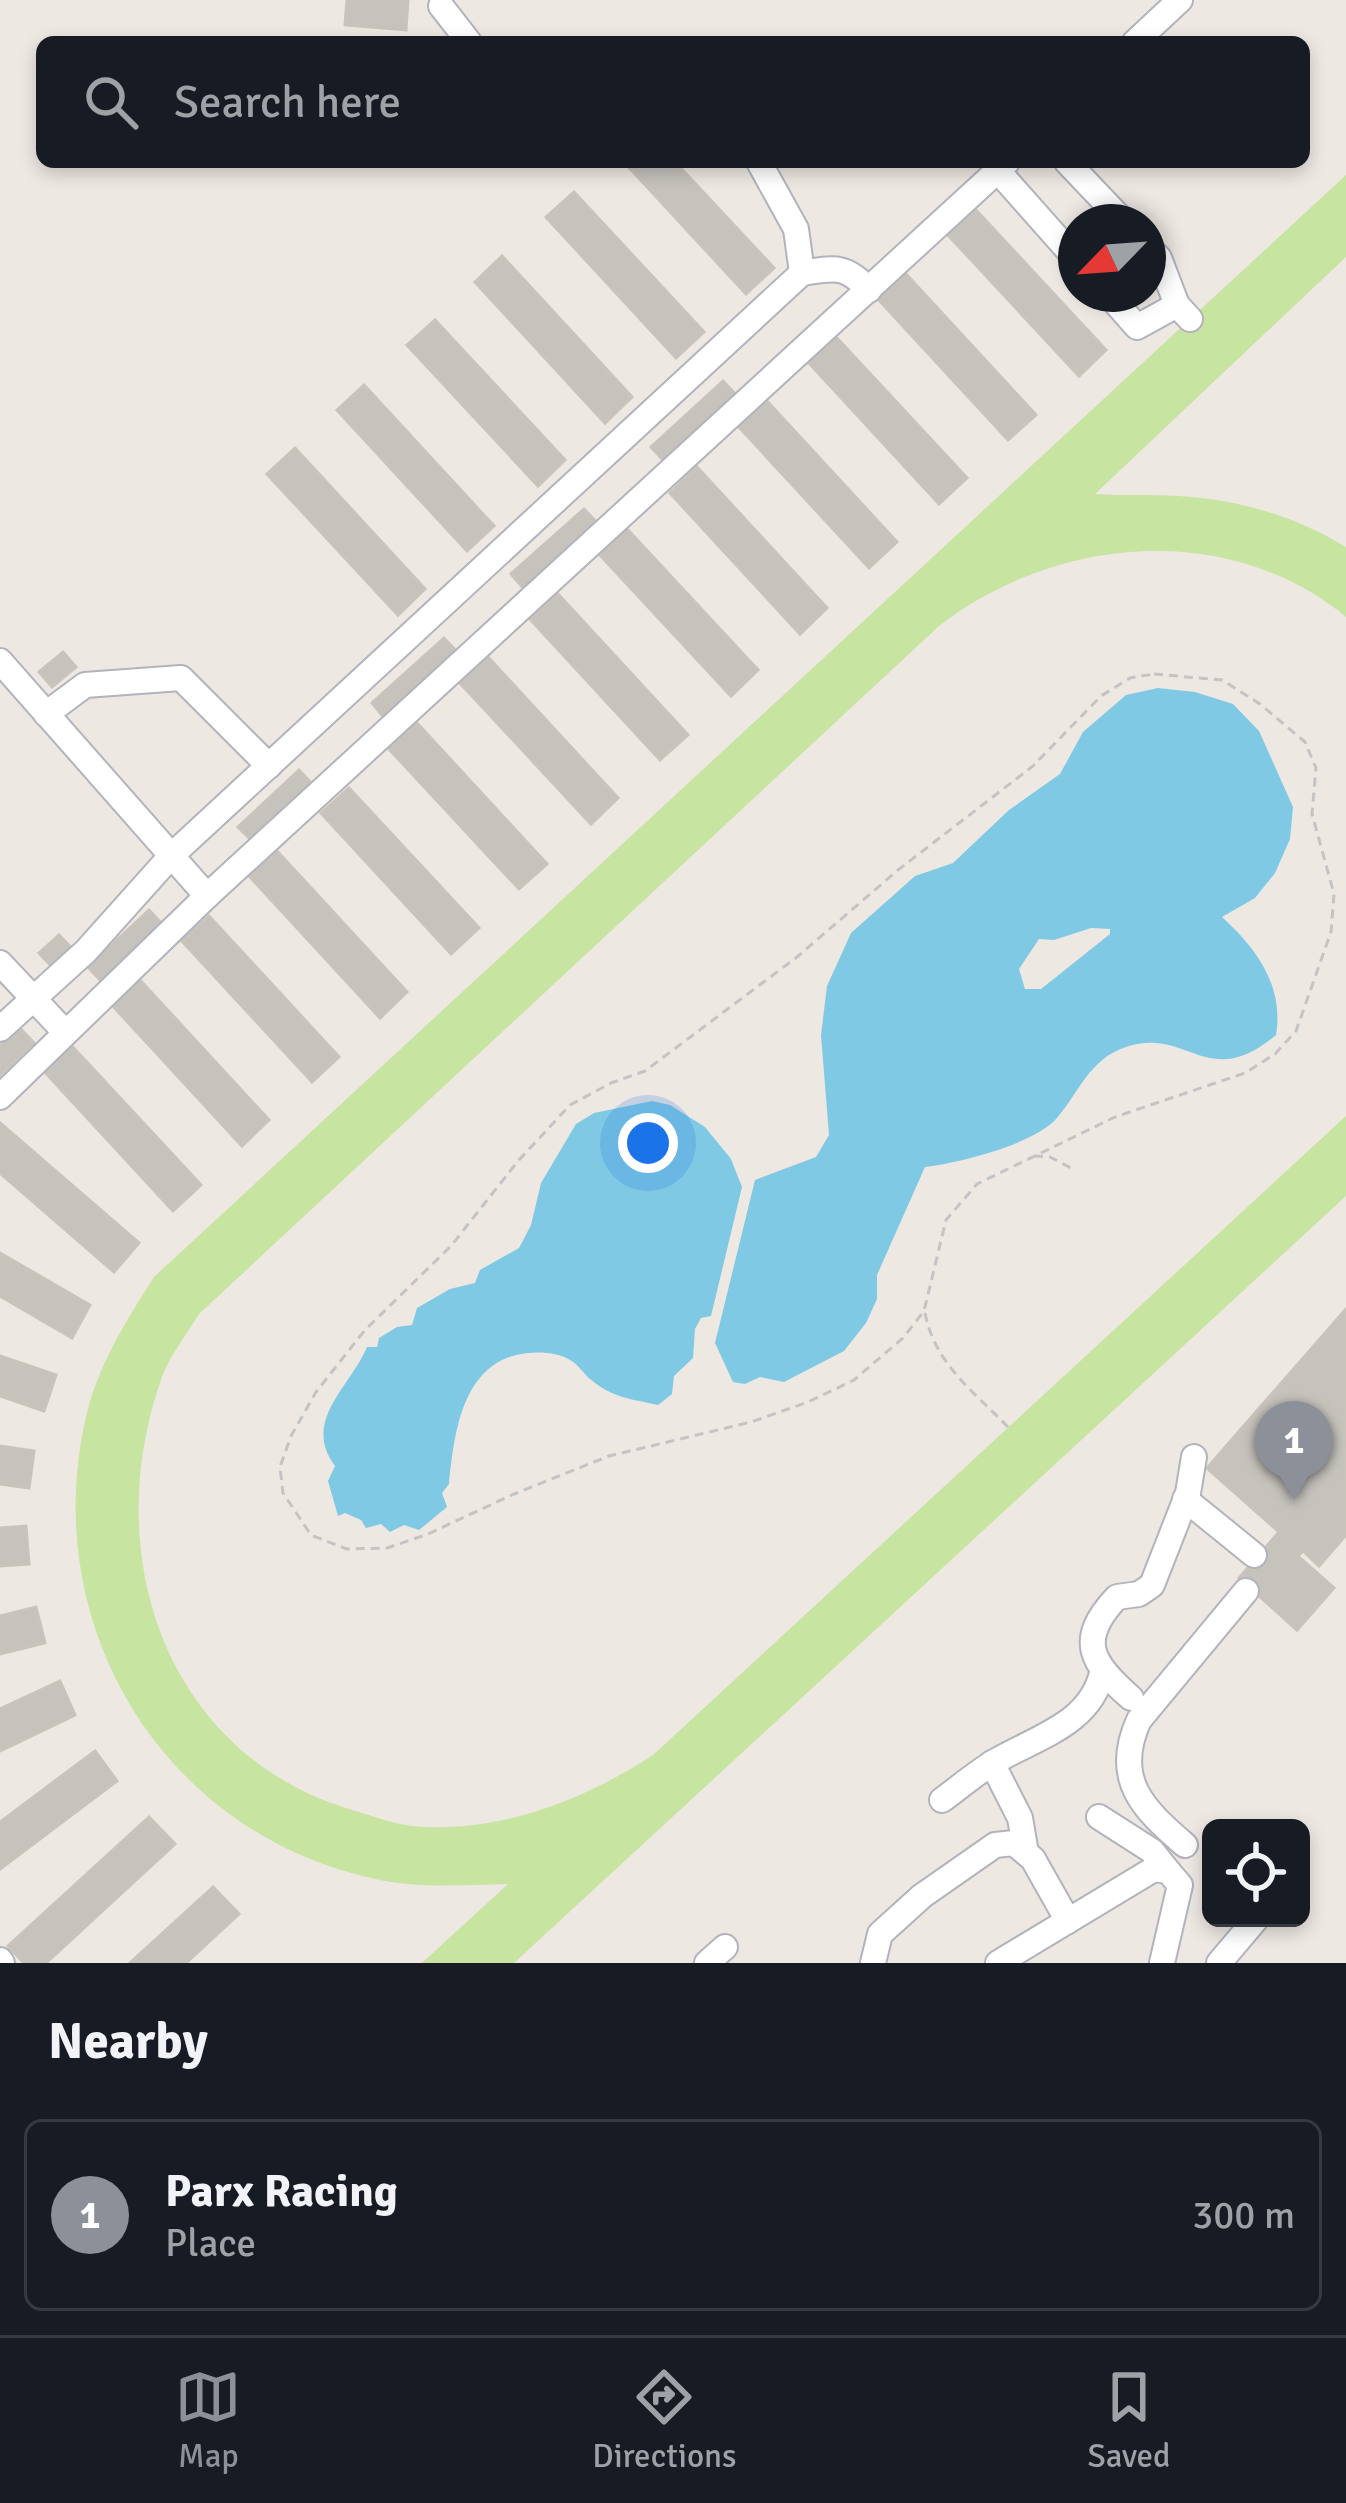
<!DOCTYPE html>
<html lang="en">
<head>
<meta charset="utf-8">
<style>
	:root { --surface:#171b24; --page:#20242c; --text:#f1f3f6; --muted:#9ea1a6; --line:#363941; --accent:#8c9099 }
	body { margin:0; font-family:Signika,sans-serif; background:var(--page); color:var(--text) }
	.controls { position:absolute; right:36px; bottom:36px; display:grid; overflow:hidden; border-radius:18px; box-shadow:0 6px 18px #0003 }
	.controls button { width:108px; height:108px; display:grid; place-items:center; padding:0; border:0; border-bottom:3px solid var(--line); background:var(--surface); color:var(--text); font:60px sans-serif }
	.compass { position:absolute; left:1058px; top:204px; width:108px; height:108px; border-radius:50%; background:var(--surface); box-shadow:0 6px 18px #0003; rotate:245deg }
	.you { position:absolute; left:648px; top:1143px; width:42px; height:42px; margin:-30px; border:9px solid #fff; border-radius:50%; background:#1a73e8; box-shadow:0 0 0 18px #1a73e833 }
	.badge { display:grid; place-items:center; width:78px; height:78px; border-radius:50%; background:var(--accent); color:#fff; font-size:39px; font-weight:700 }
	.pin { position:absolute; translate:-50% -99px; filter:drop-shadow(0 3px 6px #0008) }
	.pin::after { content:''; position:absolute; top:63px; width:42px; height:36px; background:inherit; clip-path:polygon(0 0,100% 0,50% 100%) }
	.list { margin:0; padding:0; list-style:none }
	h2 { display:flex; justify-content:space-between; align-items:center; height:156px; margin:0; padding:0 48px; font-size:51px }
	h2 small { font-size:39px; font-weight:400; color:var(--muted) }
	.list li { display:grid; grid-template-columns:78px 1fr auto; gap:36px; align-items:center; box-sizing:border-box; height:192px; margin:0 24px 24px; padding:0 24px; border:3px solid var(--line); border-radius:18px }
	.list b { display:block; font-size:45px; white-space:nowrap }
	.list p { margin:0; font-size:39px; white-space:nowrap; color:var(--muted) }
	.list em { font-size:39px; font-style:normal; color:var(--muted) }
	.icon { flex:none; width:66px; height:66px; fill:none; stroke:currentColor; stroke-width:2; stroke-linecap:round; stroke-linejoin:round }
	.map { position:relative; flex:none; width:1346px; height:1963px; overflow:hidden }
	.search { position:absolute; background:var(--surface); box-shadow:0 6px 18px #0003; left:36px; right:36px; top:36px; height:132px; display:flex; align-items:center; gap:30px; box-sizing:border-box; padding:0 42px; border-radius:18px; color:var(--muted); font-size:45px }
	.sheet { height:372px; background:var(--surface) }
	nav { display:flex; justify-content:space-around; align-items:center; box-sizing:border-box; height:168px; border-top:3px solid var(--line); background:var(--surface); font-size:33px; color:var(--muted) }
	nav a { display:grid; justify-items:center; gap:6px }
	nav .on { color:var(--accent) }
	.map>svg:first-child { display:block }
</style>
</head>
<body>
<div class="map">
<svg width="1346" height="1963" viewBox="0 0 1346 1963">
	<rect width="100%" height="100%" fill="#ede8e2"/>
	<path fill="#c7e4a1" d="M1346 175V257L1095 494C1122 496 1150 494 1178 496 1237 499 1295 516 1346 547V617C1229 520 1055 536 939 626L199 1314C187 1334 170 1355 162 1377 98 1555 166 1759 359 1812 376 1817 394 1824 412 1826 497 1834 583 1801 653 1755L1346 1116V1196L514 1963H422L508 1884C463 1885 416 1889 371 1878 161 1831 38 1624 86 1417 98 1365 126 1321 154 1277Z"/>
	<g fill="#80c9e4" fill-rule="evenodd">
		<path d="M1158 688 1195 692 1233 704 1259 731 1293 807 1290 839 1275 873 1255 898 1222 917C1257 949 1284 986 1276 1035 1207 1093 1188 1026 1126 1047 1089 1059 1079 1093 1056 1119 1032 1145 958 1163 925 1167L877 1275V1299L866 1323 844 1351 784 1382 760 1377 745 1384 733 1382 715 1343 755 1180 816 1157 829 1135 821 1035 827 986 851 933 915 876 953 863 1009 810 1060 774 1083 732 1126 695ZM1091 928 1110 929V934L1041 989H1025L1019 969 1039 939 1054 940Z"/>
		<path d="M652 1101 670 1105 705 1127 731 1159 742 1187 711 1316 701 1318 695 1329 693 1358 674 1376 672 1394 658 1405C632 1399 612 1398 590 1379 584 1374 578 1364 570 1360 556 1351 532 1351 516 1355 461 1369 454 1436 449 1484L442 1493 447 1507 419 1530 404 1525 390 1532 381 1524 366 1528 361 1520 345 1513 338 1516 328 1481 335 1466C301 1421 351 1386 367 1347H377L379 1338 397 1327 412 1325 417 1308 450 1289 475 1283 480 1270 519 1248 531 1225 541 1183 576 1124 594 1113Z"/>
	</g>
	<g fill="#c6c3bd" stroke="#c9c4bb" stroke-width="3">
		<polygon points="347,0 408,0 406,30 345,25"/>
		<polygon points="624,162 675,162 774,268 746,294"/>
		<polygon points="574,192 704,332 676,358 546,217"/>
		<polygon points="976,210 1106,350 1079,376 948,235"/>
		<polygon points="502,256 632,397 605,423 475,282"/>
		<polygon points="906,274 1036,415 1008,440 878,299"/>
		<polygon points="435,320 565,460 538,486 407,345"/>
		<polygon points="836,337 967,478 939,504 809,363"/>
		<polygon points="723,381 737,396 665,462 651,447"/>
		<polygon points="364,385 494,526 467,551 337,410"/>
		<polygon points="767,401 897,542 869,568 739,427"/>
		<polygon points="295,448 425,589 398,615 267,474"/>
		<polygon points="697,467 827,608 800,634 670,493"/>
		<polygon points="584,509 598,524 525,590 511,574"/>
		<polygon points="628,530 758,670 731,696 600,555"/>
		<polygon points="558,594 688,735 660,760 530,619"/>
		<polygon points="444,638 458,653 385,719 372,703"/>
		<polygon points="63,652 76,667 52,687 39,672"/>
		<polygon points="488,657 618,798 591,824 460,683"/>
		<polygon points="417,723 547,864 519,889 389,749"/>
		<polygon points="299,770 313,785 252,841 238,827"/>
		<polygon points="349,788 479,928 451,954 321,813"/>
		<polygon points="277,851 407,992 380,1018 250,877"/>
		<polygon points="149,910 163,925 102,982 88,967"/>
		<polygon points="209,916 339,1057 312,1082 182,941"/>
		<polygon points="59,935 77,954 57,972 39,953"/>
		<polygon points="139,979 269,1120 242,1146 112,1005"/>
		<polygon points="20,1028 34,1043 0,1075 0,1046"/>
		<polygon points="70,1044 201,1185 173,1211 43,1070"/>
		<polygon points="0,1123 139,1243 114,1272 0,1173"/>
		<polygon points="0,1253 90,1305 72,1338 0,1296"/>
		<polygon points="1346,1309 1346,1535 1319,1566 1303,1551 1298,1556 1334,1588 1297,1630 1239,1578 1279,1532 1207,1468"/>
		<polygon points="0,1356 56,1375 44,1411 0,1396"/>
		<polygon points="0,1446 34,1451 29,1488 0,1484"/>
		<polygon points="26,1526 29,1564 0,1566 0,1528"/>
		<polygon points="36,1607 45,1643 0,1654 0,1616"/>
		<polygon points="60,1681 75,1715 0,1751 0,1709"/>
		<polygon points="95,1751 117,1781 0,1869 0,1822"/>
		<polygon points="149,1817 175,1844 46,1963 24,1963 8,1946"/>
		<polygon points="213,1887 239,1914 186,1963 130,1963"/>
	</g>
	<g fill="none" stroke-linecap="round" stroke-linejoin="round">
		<defs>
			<g id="minor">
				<polyline points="441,6 469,42"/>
				<polyline points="1135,42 1180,0"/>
				<polyline points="1067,162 1124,222"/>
				<polyline points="998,171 1076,259"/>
				<polyline points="1148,247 1159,258 1177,305"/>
				<path d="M802 273C835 268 845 264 869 290"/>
				<polyline points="1108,294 1137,327 1177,305 1190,319"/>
				<polyline points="0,661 207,896"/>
				<polyline points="46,714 85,685 181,678 269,766"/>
				<polyline points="0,963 65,1032"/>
				<polyline points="0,1029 86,951 171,856 802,273 796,229 759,162"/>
				<polyline points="0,1097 207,896 1007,162"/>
				<polyline points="1185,1499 1254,1555"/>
				<path d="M1131 1698C1091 1663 1076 1640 1117 1597L1139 1594 1152 1585 1188 1493 1194 1457"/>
				<polyline points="992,1763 1020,1818 1026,1853"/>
				<path d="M942 1800C960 1787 977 1772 996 1761 1037 1737 1090 1724 1102 1673"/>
				<polyline points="1099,1817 1152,1851 1168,1871"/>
				<path d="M1185 1845C1143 1809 1112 1779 1139 1720L1246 1591"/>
				<polyline points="0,1960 2,1963"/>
				<polyline points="707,1963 725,1947"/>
				<polyline points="873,1963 880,1934 922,1896 995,1845 1014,1843 1033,1859 1068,1921"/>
				<polyline points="998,1963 1154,1869 1168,1871 1180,1885 1162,1963"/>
				<polyline points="1219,1963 1257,1918"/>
			</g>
		</defs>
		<use href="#minor" stroke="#b2b3bc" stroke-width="28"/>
		<g stroke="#c4c4c4" stroke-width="3" stroke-dasharray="9 6" stroke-linecap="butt">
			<polygon points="1154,674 1222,680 1260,704 1305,742 1316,768 1312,814 1334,894 1331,932 1296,1031 1275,1054 1245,1073 1115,1117 977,1184 946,1220 924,1311 903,1338 854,1380 808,1402 751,1422 609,1456 514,1494 428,1534 387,1548 347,1549 311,1535 283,1493 280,1467 291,1436 316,1392 365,1330 451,1246 518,1161 570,1105 611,1083 645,1071 797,957 898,870 1033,766 1101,696 1130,678"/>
			<polyline points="1034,1156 1050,1157 1073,1169"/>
			<path d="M925 1313C935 1364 973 1391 1008 1427"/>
		</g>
		<use href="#minor" stroke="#fff" stroke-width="24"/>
	</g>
</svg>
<div class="controls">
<button><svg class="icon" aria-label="locate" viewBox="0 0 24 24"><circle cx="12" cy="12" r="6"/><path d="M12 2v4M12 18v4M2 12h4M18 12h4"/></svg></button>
</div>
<svg class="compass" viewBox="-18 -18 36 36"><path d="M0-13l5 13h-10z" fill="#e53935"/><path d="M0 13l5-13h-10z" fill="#9ea1a6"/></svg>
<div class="you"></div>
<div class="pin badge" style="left:1294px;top:1500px">1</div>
<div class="search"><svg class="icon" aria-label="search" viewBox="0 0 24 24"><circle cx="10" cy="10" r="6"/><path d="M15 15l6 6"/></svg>Search here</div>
</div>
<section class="sheet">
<h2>Nearby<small></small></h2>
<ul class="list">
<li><span class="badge">1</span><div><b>Parx Racing</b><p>Place</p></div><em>300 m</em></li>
</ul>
</section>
<nav>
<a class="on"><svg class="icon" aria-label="map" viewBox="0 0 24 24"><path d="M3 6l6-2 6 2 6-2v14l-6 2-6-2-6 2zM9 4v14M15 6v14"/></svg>Map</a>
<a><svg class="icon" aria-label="directions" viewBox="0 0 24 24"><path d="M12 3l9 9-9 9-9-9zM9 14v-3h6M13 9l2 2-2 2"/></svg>Directions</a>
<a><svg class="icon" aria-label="saved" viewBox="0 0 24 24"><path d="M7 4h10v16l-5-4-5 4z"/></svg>Saved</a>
</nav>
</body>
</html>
